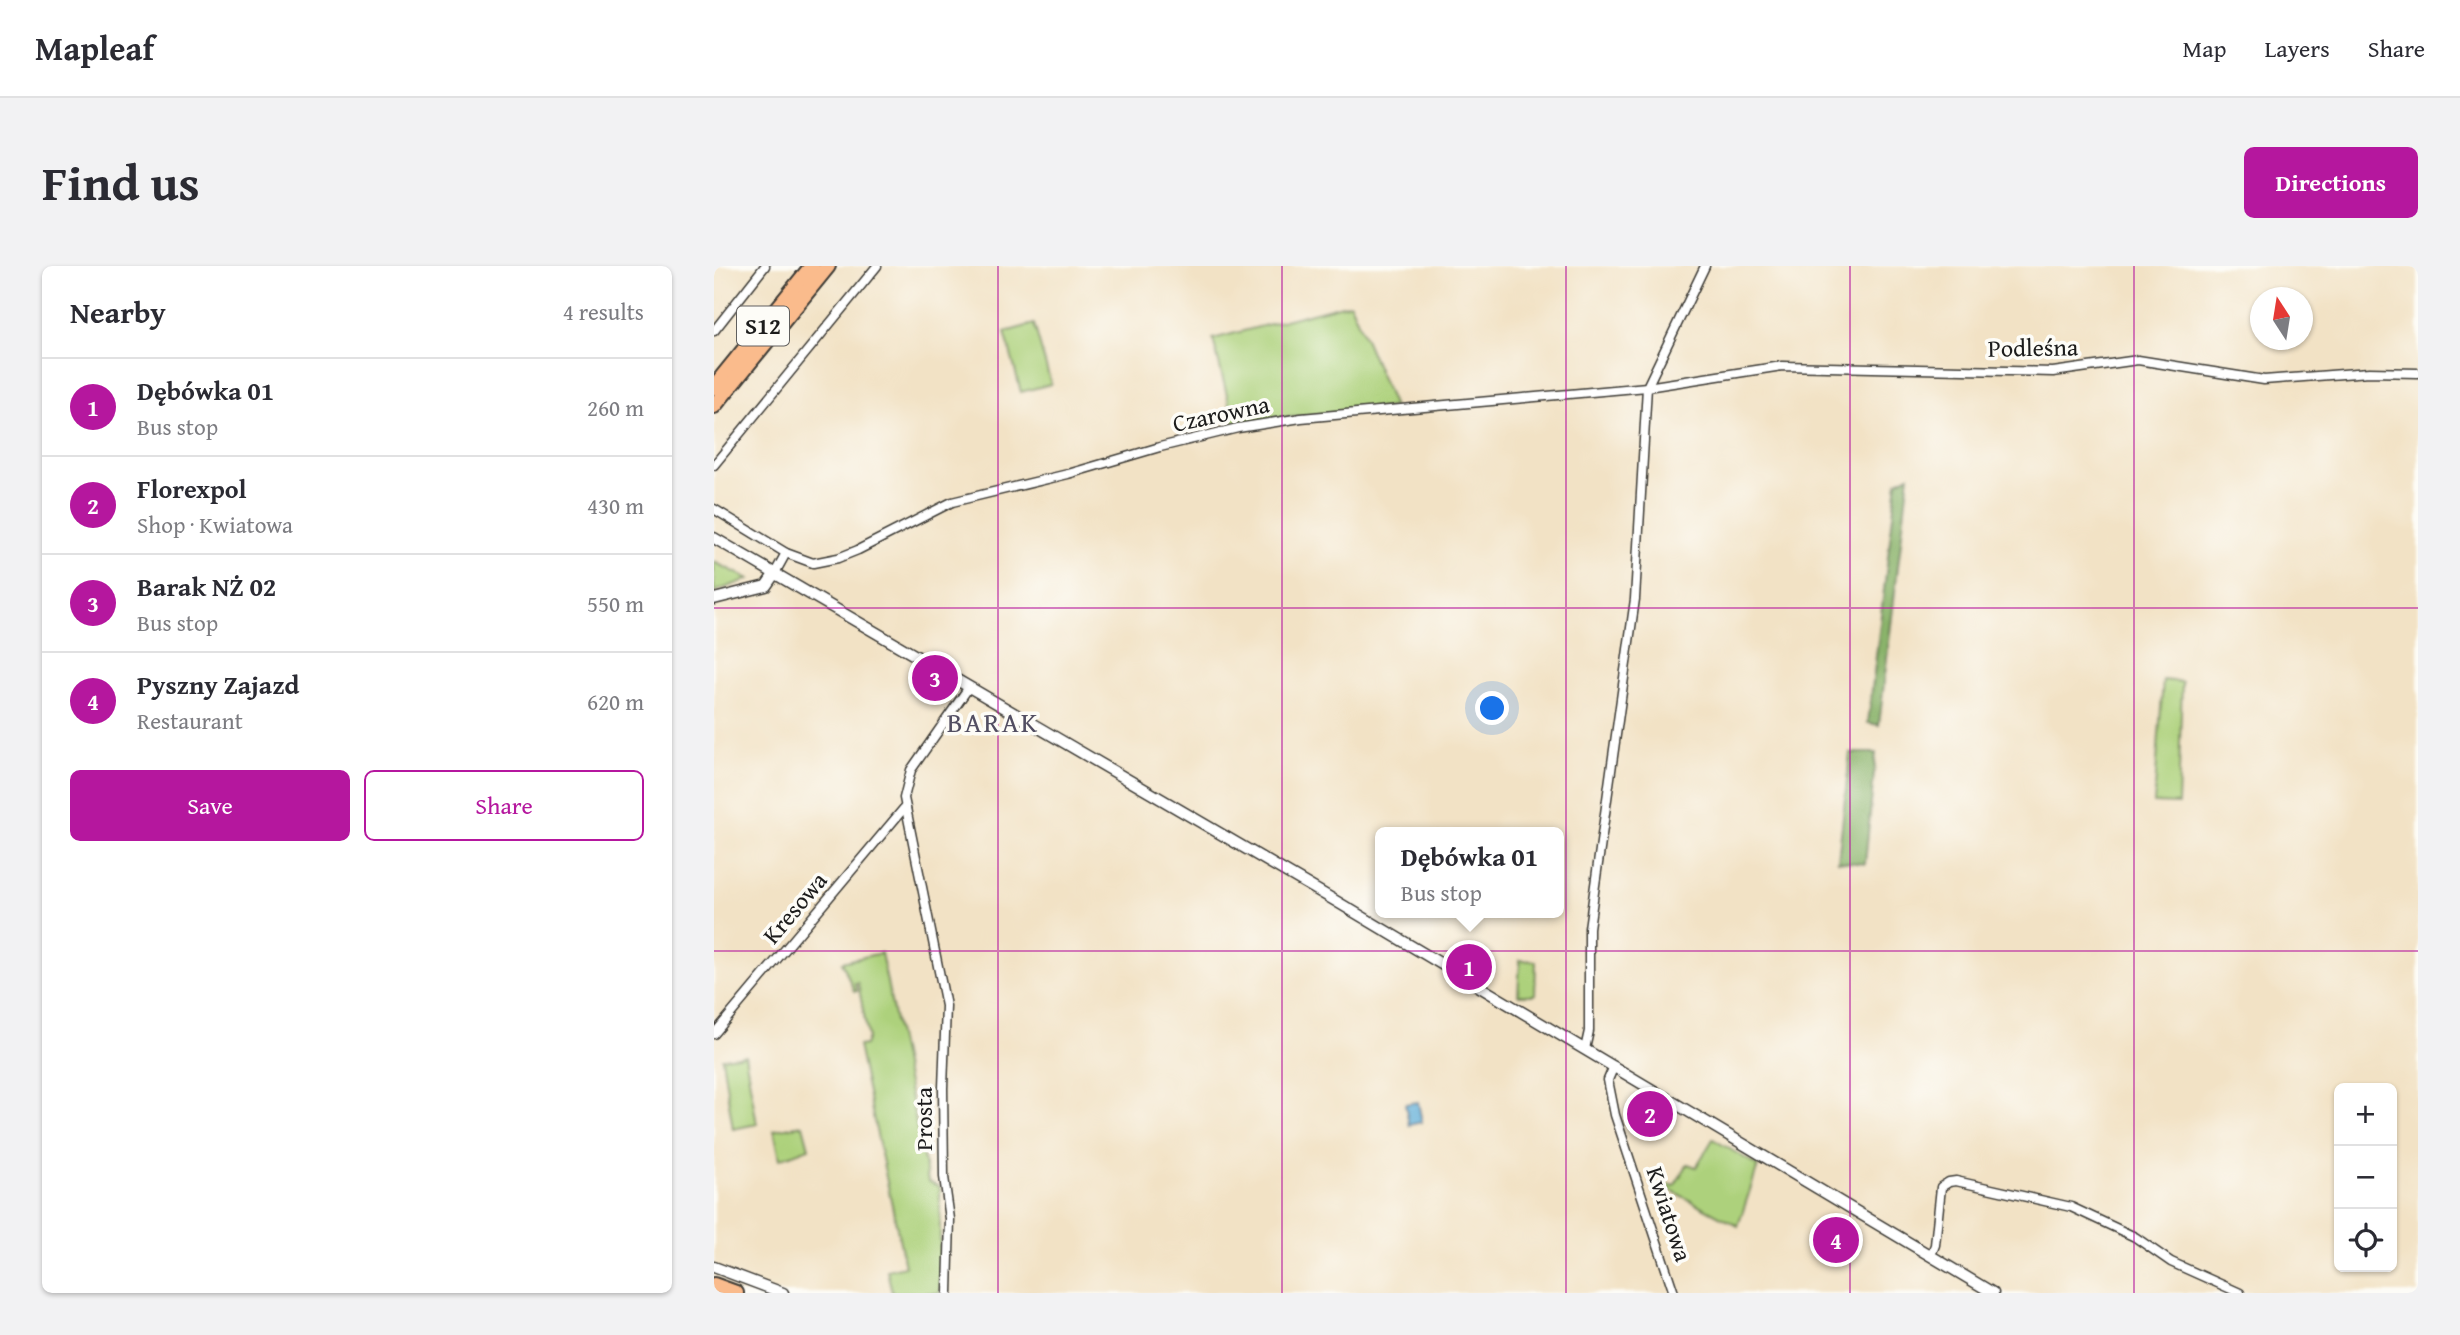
<!DOCTYPE html>
<html lang="en">
<head>
<meta charset="utf-8">
<style>
	:root { --surface:#fff; --page:#f2f2f3; --text:#2b2b33; --muted:#7c7c81; --line:#e1e1e2; --accent:#b5179e }
	body { margin:0; font-family:"Gentium Book Plus",serif; background:var(--page); color:var(--text) }
	.controls { position:absolute; right:21px; bottom:21px; display:grid; overflow:hidden; border-radius:10px; box-shadow:0 2px 5px #0004 }
	.controls button { width:63px; height:63px; display:grid; place-items:center; padding:0; border:0; border-bottom:2px solid var(--line); background:var(--surface); color:var(--text); font:35px sans-serif }
	.compass { position:absolute; left:1536px; top:21px; width:63px; height:63px; border-radius:50%; background:var(--surface); box-shadow:0 2px 5px #0004; rotate:348deg }
	.you { position:absolute; left:779px; top:443px; width:24px; height:24px; margin:-18px; border:5px solid #fff; border-radius:50%; background:#1a73e8; box-shadow:0 0 0 10px #1a73e833 }
	.badge { display:grid; place-items:center; width:46px; height:46px; border-radius:50%; background:var(--accent); color:#fff; font-size:23px; font-weight:700 }
	.pin { position:absolute; translate:-50% -50%; border:4px solid #fff; box-shadow:0 2px 7px #0006 }
	.popup { position:absolute; left:661px; top:561px; width:189px; height:91px; box-sizing:border-box; display:grid; place-content:center; border-radius:10px; background:var(--surface); filter:drop-shadow(0 2px 5px #0005); font-size:23px; white-space:nowrap; color:var(--muted) }
	.popup b { font-size:26px; color:var(--text) }
	.popup::after { content:''; position:absolute; left:50%; top:100%; margin-left:-14px; border:14px solid transparent; border-top-color:var(--surface) }
	.list { margin:0; padding:0; list-style:none }
	h2 { display:flex; justify-content:space-between; align-items:center; height:91px; margin:0; padding:0 28px; font-size:30px }
	h2 small { font-size:23px; font-weight:400; color:var(--muted) }
	.list li { display:grid; grid-template-columns:46px 1fr auto; gap:21px; align-items:center; box-sizing:border-box; height:98px; padding:0 28px; border-top:2px solid var(--line) }
	.list b { display:block; font-size:26px; white-space:nowrap }
	.list p { margin:0; font-size:23px; white-space:nowrap; color:var(--muted) }
	.list em { font-size:23px; font-style:normal; color:var(--muted) }
	.actions { display:flex; gap:14px; padding:21px 28px }
	.actions a { flex:1; padding:16px 0; border:2px solid var(--accent); border-radius:10px; text-align:center; font-size:24px; color:var(--accent) }
	.actions .main { background:var(--accent); color:#fff }
	.icon { flex:none; width:38px; height:38px; fill:none; stroke:currentColor; stroke-width:2; stroke-linecap:round; stroke-linejoin:round }
	.map { position:relative; flex:none; width:1704px; height:1027px; overflow:hidden; border-radius:10px }
	header { display:flex; align-items:center; gap:42px; box-sizing:border-box; height:98px; padding:0 35px; background:var(--surface); border-bottom:2px solid var(--line) }
	header strong { font-size:33px }
	nav { display:flex; gap:38px; margin-inline-start:auto; font-size:24px }
	.intro { display:flex; align-items:center; justify-content:space-between; box-sizing:border-box; height:168px; padding:0 42px }
	h1 { margin:0; font-size:49px }
	.button { padding:18px 32px; border-radius:10px; background:var(--accent); color:#fff; font-size:24px; font-weight:700 }
	main { display:flex; gap:42px; padding:0 42px }
	aside { flex:1; background:var(--surface); border-radius:10px; box-shadow:0 2px 5px #0004 }
	.map>svg:first-child { display:block }
</style>
</head>
<body>
<header>
<strong>Mapleaf</strong>
<nav><a>Map</a><a>Layers</a><a>Share</a></nav>
</header>
<div class="intro"><h1>Find us</h1><a class="button">Directions</a></div>
<main>
<aside>
<h2>Nearby<small>4 results</small></h2>
<ul class="list">
<li><span class="badge">1</span><div><b>Dębówka 01</b><p>Bus stop</p></div><em>260 m</em></li>
<li><span class="badge">2</span><div><b>Florexpol</b><p>Shop · Kwiatowa</p></div><em>430 m</em></li>
<li><span class="badge">3</span><div><b>Barak NŻ 02</b><p>Bus stop</p></div><em>550 m</em></li>
<li><span class="badge">4</span><div><b>Pyszny Zajazd</b><p>Restaurant</p></div><em>620 m</em></li>
</ul>
<div class="actions"><a class="main">Save</a><a>Share</a></div>
</aside>
<div class="map">
<svg width="1704" height="1027" viewBox="0 0 1704 1027">
	<rect width="100%" height="100%" fill="#fdfcf7"/>
	<filter id="ink" filterUnits="userSpaceOnUse"><feTurbulence type="fractalNoise" baseFrequency=".0143" numOctaves="2"/><feDisplacementMap in="SourceGraphic" scale="14" xChannelSelector="R" yChannelSelector="G"/><feConvolveMatrix kernelMatrix="1 2 1 2 8 2 1 2 1" color-interpolation-filters="sRGB"/></filter>
	<filter id="wash" filterUnits="userSpaceOnUse"><feTurbulence type="fractalNoise" baseFrequency=".00686" numOctaves="4" result="noise"/><feDisplacementMap in="SourceGraphic" scale="28" xChannelSelector="R" yChannelSelector="G"/><feGaussianBlur stdDeviation="1.57" result="paint"/><feColorMatrix in="noise" values="0 0 0 0 0 0 0 0 0 0 0 0 0 0 0 0 0 1.4 0 .05"/><feComposite in="paint" operator="in"/></filter>
	<g filter="url(#wash)">
		<rect width="100%" height="100%" fill="#f2e2c5"/>
		<g fill="#add17b" stroke="#64764c" stroke-width="2">
			<polygon points="636,37 680,141 520,157 499,73"/>
			<polygon points="320,58 337,118 307,126 291,66"/>
			<polygon points="0,296 35,313 0,326"/>
			<polygon points="1449,414 1468,416 1464,538 1440,537"/>
			<polygon points="167,687 214,915 226,921 226,1027 178,1027 173,1004 191,1000 144,780 151,779 154,771 144,717 141,717 143,725 140,725 128,696"/>
			<polygon points="806,694 822,695 821,729 804,729"/>
			<polygon points="31,789 43,858 19,863 8,792"/>
			<polygon points="89,859 95,882 66,893 60,864"/>
			<polygon points="999,873 1044,900 1024,960 953,922 955,918 960,920 974,898 982,901"/>
		</g>
		<g fill="#8ab36b" stroke="#536844" stroke-width="2">
			<polygon points="1195,209 1165,459 1154,457 1183,215"/>
			<polygon points="1136,487 1162,487 1151,598 1124,595"/>
		</g>
		<polygon fill="#5eadd8" stroke="#3d647a" stroke-width="2" points="704,836 708,856 695,859 691,838"/>
	</g>
	<g filter="url(#ink)">
		<g fill="none" stroke-linecap="round" stroke-linejoin="round">
			<defs>
				<g id="minor">
					<polyline points="0,65 51,0"/>
					<polyline points="0,199 163,0"/>
					<polyline points="0,243 72,287 99,297 124,292 144,284 238,236 354,208 446,181 524,162 587,152 933,121 1068,100 1339,106 1424,94 1550,114 1655,106 1704,107"/>
					<polyline points="61,307 72,287"/>
					<polyline points="0,768 191,541"/>
					<polyline points="871,783 875,765 875,662 921,333 933,121 991,0"/>
					<polyline points="900,800 894,814 901,849 960,1027"/>
					<polyline points="1217,989 1221,979 1227,921 1235,916 1242,915 1357,941 1421,971 1457,996 1526,1027"/>
					<polyline points="234,1027 236,953 230,911 229,822 232,740 190,532 197,504 255,421"/>
				</g>
				<g id="tertiary">
					<polyline points="0,272 620,634 1279,1027"/>
					<polyline points="0,333 52,320 61,307"/>
					<polyline points="0,1001 69,1027"/>
				</g>
				<g id="motorway">
					<polyline points="0,121 98,0"/>
					<polyline points="0,140 114,0"/>
					<polyline points="0,1019 22,1027"/>
				</g>
			</defs>
			<use href="#minor" stroke="#3c3a35" stroke-width="11"/>
			<use href="#tertiary" stroke="#3c3a35" stroke-width="13"/>
			<use href="#motorway" stroke="#3c3a35" stroke-width="18"/>
			<use href="#minor" stroke="#fff" stroke-width="8"/>
			<use href="#tertiary" stroke="#fff" stroke-width="10"/>
			<use href="#motorway" stroke="#fabb8c" stroke-width="14"/>
		</g>
	</g>
	<path fill="none" stroke="#b5179e" stroke-width="2" stroke-opacity="0.55" d="M284 0V1027M568 0V1027M852 0V1027M1136 0V1027M1420 0V1027M0 342H1704M0 685H1704"/>
	<g text-anchor="middle" stroke-width="7" stroke-linejoin="round" paint-order="stroke">
		<rect fill="#fdfcf7" stroke="#605f5e" stroke-width="2" x="23" y="40.5" width="52" height="39" rx="5"/>
		<g font-size="23" font-weight="bold" fill="#1c1c1c">
			<text x="49" y="68">S12</text>
		</g>
		<g font-size="24" fill="#1c1c1c" stroke="#fdfcf7">
			<text transform="translate(1319 82) rotate(-1)" y="8">Podleśna</text>
			<text transform="translate(507 148) rotate(-12)" y="8">Czarowna</text>
			<text transform="translate(81 642) rotate(-50)" y="8">Kresowa</text>
			<text transform="translate(210 853) rotate(-90)" y="8">Prosta</text>
			<text transform="translate(955 948) rotate(72)" y="8">Kwiatowa</text>
		</g>
		<g font-size="28" letter-spacing="2" fill="#524e62" stroke="#fdfcf7">
			<text x="279" y="466">BARAK</text>
		</g>
	</g>
</svg>
<div class="controls">
<button>+</button>
<button>−</button>
<button><svg class="icon" aria-label="locate" viewBox="0 0 24 24"><circle cx="12" cy="12" r="6"/><path d="M12 2v4M12 18v4M2 12h4M18 12h4"/></svg></button>
</div>
<svg class="compass" viewBox="-18 -18 36 36"><path d="M0-13l5 13h-10z" fill="#e53935"/><path d="M0 13l5-13h-10z" fill="#7c7c81"/></svg>
<div class="you"></div>
<div class="pin badge" style="left:755px;top:701px">1</div>
<div class="popup"><b>Dębówka 01</b>Bus stop</div>
<div class="pin badge" style="left:936px;top:848px">2</div>
<div class="pin badge" style="left:221px;top:412px">3</div>
<div class="pin badge" style="left:1122px;top:974px">4</div>
</div>
</main>
</body>
</html>
